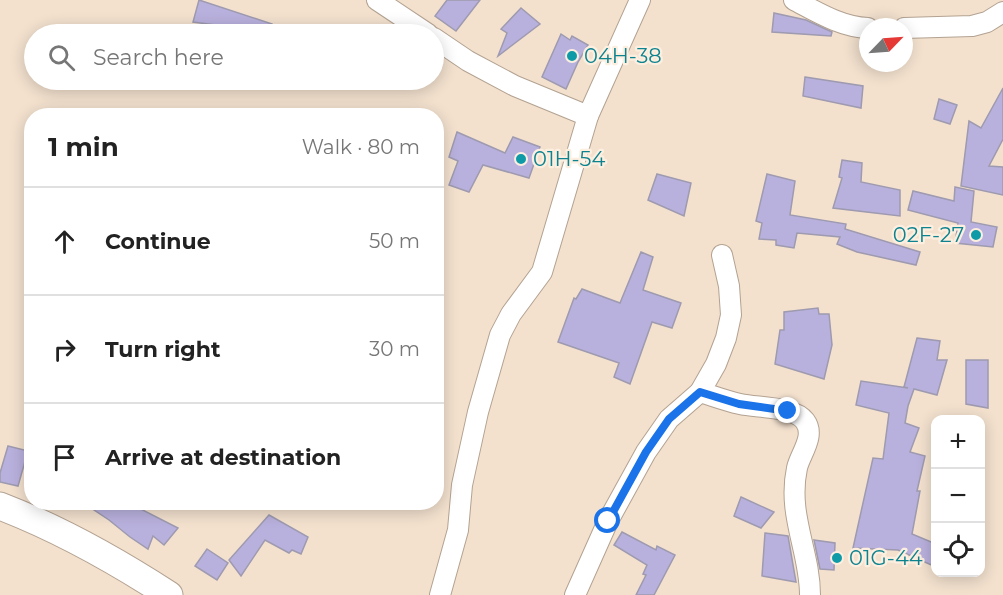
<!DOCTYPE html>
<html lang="en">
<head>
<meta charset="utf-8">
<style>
	:root { --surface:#fff; --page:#f6f6f6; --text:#222; --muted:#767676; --line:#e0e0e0 }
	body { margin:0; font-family:Montserrat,sans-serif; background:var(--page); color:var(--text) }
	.controls { position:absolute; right:18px; bottom:18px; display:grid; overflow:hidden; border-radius:12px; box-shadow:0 3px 15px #0003 }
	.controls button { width:54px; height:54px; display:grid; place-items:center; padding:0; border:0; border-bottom:2px solid var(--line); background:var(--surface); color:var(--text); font:30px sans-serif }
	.compass { position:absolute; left:859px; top:18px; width:54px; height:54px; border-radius:50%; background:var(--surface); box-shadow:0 3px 15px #0003; rotate:65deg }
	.stop { position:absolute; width:18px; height:18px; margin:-14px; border:4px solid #1a73e8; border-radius:50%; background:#fff }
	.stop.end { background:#1a73e8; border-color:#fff; box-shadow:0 2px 6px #0008 }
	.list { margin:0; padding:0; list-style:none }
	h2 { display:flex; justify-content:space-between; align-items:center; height:78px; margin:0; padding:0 24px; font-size:26px }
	h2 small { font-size:20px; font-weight:400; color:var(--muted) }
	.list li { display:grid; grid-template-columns:39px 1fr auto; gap:18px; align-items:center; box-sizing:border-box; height:108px; padding:0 24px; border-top:2px solid var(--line) }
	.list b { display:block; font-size:22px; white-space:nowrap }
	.list em { font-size:20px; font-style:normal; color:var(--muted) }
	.icon { flex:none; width:33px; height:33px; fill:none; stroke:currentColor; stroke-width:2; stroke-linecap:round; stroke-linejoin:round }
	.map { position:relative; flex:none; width:1003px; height:595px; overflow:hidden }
	.search { position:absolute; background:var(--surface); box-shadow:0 3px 15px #0003; left:24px; top:24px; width:420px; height:66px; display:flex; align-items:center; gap:15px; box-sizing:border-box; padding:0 21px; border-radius:33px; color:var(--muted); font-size:22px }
	.panel { position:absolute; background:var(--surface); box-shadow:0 3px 15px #0003; left:24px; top:108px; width:420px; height:402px; border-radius:24px }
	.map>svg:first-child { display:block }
</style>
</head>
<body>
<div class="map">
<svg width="1003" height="595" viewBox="0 0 1003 595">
	<rect width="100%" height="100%" fill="#f3e1ce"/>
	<g fill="#b9b1dd" stroke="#9e9aaf" stroke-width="1.5">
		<polygon points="199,0 272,24 270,32 193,22"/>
		<polygon points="447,0 480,0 456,31 435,16"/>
		<polygon points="521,8 540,24 498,56 507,33 501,29"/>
		<polygon points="774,13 806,20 832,32 831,36 772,32"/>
		<polygon points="561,34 570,40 572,36 588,45 578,62 566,89 542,77"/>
		<polygon points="805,77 863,86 861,108 803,96"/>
		<polygon points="1003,88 1003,139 989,166 1003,167 1003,195 961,186 969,121 981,128"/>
		<polygon points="939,99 957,105 950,124 934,119"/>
		<polygon points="457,132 505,153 513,137 540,147 529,178 483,165 469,192 449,185 458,161 449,157"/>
		<polygon points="842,160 862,163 861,182 900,190 900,216 833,208 842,178 839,177"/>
		<polygon points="657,174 691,183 684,216 648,200"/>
		<polygon points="767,174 795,181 790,215 846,224 845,229 920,252 916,265 857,252 837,244 840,237 797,233 794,248 776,245 776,240 759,239 762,223 756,221"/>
		<polygon points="955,187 974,191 971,222 997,227 993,247 955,243 958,223 908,210 913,191 954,201"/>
		<polygon points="641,252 653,257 643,290 681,303 672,328 652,322 630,384 614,377 619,363 558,342 574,298 576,299 582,289 620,303"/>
		<polygon points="818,308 819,314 829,314 832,345 824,379 775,364 780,330 784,330 784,312"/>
		<polygon points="917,338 940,341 937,360 947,360 937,395 914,389 908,406 905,423 919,428 910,452 925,456 917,491 920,491 912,534 936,544 936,567 898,550 853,548 873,458 883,459 889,413 856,405 861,381 908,388 904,387"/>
		<polygon points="966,360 988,360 988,408 966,404"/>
		<polygon points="8,446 28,451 18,486 0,482 0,473"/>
		<polygon points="741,497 774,512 761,528 734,516"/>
		<polygon points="82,502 127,502 178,528 164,545 153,536 148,549 130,537 109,520"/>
		<polygon points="269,515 308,537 301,554 292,550 289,553 265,540 241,576 229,560"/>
		<polygon points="622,532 656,550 657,546 675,555 654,595 636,595 646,575 643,574 647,565 614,545"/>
		<polygon points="765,533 788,536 796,582 762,576"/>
		<polygon points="814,540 835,543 834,570 820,569"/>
		<polygon points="207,549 228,563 217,580 195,566"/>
	</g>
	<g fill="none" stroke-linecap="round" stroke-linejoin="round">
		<defs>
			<g id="street">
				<polyline points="377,0 428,34"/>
				<path d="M794 0C817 12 841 27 868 28"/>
				<polyline points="904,28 972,26 987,22 1003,12"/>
				<polyline points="434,38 468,61 515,86 588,116"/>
				<path d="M700 392C713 396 726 401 740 404 757 408 794 406 805 421 816 436 800 454 797 468 787 515 810 551 810 595"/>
				<polyline points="440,595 458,530 462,485 478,412 500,335 511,314 542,272 588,116 640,0"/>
				<polyline points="575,595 608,521 646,452 669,419 700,392 716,364 726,338 731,315 729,286 722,255"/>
			</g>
			<path id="secondary" d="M0 506C60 529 115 560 169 595"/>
		</defs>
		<use href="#street" stroke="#b3a291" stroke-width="22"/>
		<use href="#secondary" stroke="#b3a291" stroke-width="29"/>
		<use href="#street" stroke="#fff" stroke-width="20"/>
		<use href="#secondary" stroke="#fff" stroke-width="27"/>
	</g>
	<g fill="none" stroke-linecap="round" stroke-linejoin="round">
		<polyline stroke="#1a73e8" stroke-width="8" points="608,521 646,452 669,419 700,392 739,404 788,411"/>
	</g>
	<g fill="#0f9aa8" stroke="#fdefe0" stroke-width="2">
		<circle cx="572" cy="56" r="6"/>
		<circle cx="521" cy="159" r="6"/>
		<circle cx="976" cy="235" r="6"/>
		<circle cx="837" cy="558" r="6"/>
	</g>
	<g text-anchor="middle" stroke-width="4.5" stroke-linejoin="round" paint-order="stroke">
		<g font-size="21" fill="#0d838f" stroke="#fdefe0" text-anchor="start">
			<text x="584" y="63">04H-38</text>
			<text x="533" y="166">01H-54</text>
			<text x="964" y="242" text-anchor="end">02F-27</text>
			<text x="849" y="565">01G-44</text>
		</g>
	</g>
</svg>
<div class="controls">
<button>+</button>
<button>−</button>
<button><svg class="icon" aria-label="locate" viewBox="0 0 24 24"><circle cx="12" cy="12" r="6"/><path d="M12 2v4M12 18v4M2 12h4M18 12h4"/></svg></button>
</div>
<svg class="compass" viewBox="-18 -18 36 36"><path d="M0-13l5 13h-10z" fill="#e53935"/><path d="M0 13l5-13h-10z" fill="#767676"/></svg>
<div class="stop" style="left:608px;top:521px"></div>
<div class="stop end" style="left:788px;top:411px"></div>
<div class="search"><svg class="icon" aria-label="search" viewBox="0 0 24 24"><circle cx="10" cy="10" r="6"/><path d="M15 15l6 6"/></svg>Search here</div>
<section class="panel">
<h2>1 min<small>Walk · 80 m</small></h2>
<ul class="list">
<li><svg class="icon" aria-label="ahead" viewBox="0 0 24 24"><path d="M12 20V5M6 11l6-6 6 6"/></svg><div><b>Continue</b></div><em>50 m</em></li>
<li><svg class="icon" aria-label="right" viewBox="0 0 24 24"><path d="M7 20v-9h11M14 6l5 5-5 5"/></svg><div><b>Turn right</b></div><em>30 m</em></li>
<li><svg class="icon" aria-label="arrive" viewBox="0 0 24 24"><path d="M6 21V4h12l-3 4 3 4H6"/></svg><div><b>Arrive at destination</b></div></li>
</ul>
</section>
</div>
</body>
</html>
